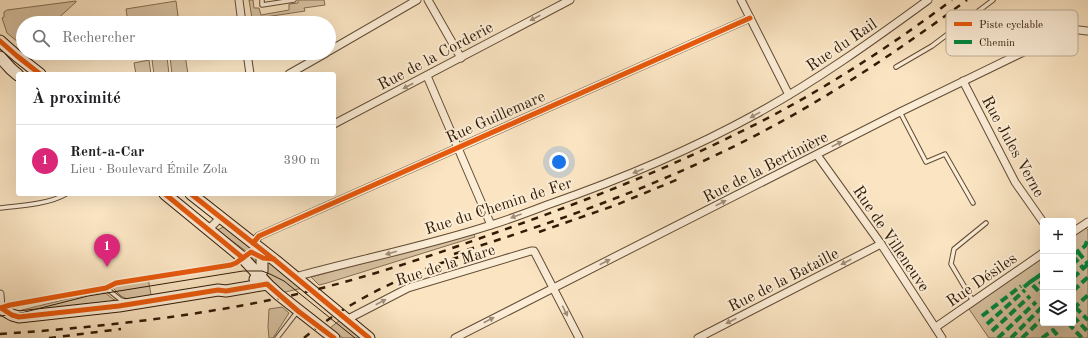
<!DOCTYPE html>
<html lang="fr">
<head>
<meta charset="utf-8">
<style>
	:root { --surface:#fff; --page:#f2f2f2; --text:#202124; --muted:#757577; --line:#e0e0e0; --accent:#db2777 }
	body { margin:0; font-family:"Old Standard TT",serif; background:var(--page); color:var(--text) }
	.controls { position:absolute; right:12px; bottom:12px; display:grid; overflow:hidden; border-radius:4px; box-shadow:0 4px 16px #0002 }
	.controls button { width:36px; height:36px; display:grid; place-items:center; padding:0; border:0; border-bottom:1px solid var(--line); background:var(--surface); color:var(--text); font:20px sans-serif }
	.you { position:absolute; left:559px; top:162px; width:14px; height:14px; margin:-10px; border:3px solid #fff; border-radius:50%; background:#1a73e8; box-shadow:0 0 0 6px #1a73e833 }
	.badge { display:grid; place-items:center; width:26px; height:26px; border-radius:50%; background:var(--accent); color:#fff; font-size:13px; font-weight:700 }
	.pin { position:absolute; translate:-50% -33px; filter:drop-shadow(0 1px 2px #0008) }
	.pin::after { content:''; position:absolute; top:21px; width:14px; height:12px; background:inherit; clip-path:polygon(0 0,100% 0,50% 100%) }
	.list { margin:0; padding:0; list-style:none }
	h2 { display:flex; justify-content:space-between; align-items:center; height:52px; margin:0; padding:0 16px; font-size:17px }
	h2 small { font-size:13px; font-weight:400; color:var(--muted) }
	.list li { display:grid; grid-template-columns:26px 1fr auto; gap:12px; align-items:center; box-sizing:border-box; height:72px; padding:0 16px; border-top:1px solid var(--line) }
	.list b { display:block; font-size:15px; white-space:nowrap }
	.list p { margin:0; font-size:13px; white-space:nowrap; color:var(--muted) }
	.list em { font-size:13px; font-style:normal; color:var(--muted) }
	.icon { flex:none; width:22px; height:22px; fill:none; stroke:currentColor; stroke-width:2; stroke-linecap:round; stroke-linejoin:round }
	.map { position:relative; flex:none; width:1088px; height:338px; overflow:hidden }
	.search { position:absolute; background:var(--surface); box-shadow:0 4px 16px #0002; left:16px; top:16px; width:320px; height:44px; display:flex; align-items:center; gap:10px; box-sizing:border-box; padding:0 14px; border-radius:22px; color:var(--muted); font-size:15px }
	.panel { position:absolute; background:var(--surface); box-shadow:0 4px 16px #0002; left:16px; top:72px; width:320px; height:124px; border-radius:4px }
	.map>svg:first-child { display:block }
</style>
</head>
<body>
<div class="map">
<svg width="1088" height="338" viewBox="0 0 1088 338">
	<rect width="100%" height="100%" fill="#fae4c2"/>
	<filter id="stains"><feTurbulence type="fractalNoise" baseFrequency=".005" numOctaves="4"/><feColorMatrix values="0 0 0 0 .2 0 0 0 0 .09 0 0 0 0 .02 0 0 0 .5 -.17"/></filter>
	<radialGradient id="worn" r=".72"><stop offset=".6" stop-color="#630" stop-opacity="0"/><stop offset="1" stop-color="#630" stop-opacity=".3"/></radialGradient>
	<g fill="#d8c2a2" stroke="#846e53">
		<polygon points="249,0 253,0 254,8 259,8 261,15 289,10 289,4 298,3 298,0 324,0 325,5 304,8 305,11 252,19"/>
		<polygon points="76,1 76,2 53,23 23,23 23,46 7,33 2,18 4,17 4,12 7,10"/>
		<polygon points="176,1 179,23 128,23 126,9"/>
		<polygon points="185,55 188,74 172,74 170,57"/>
		<polygon points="167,57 169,74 154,74 152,60"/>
		<polygon points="149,60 151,74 136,74 134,63"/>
		<polygon points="226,226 258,250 258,267 250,254 217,230"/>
		<polygon points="1085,227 1088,230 1088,338 989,338 969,309 1043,257 1043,323 1073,323 1073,236"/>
		<polygon points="474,234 475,237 327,283 319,285 311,277"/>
		<polygon points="267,262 280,264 307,287 277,294 266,283"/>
		<polygon points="148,278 152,300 127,299 121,296 110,285"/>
		<polygon points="104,292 113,299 120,303 39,315 18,311 67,299"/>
		<polygon points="282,307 289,313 273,338 269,338 268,327 269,309"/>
		<polygon points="340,320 362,338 343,338 330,328"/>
	</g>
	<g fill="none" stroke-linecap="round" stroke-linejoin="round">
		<defs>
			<g id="service">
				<polyline points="262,0 262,5 294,0"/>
				<polyline points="896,67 932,46 993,0"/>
				<polyline points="900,112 926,162 945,154 973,203"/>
				<path d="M0 208C19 206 50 204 66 194"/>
				<polyline points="973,301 951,264 954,249 986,223"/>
				<polyline points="4,307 106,288 121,300 125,301"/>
				<polyline points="277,338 297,312"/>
			</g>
			<g id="minor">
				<polyline points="239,0 242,23"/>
				<polyline points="428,0 461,58"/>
				<polyline points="741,0 789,95"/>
				<polyline points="329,51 417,0"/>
				<polyline points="247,53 250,74"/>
				<polyline points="289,74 326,53"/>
				<polyline points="427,76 491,225"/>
				<polyline points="963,81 1015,182 1043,222"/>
				<polyline points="334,124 570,0"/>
				<polyline points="817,155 881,244 942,338"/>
				<polyline points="209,229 220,218"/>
				<polyline points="1073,232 1088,222"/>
				<polyline points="253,243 259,236 750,18"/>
				<path d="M295 277C360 259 427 246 491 225 510 219 529 212 547 205 619 180 689 151 756 114 816 81 872 41 928 0"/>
				<polyline points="0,294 1,308"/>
				<polyline points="346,320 408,288 531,251 534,251 579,338"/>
				<polyline points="936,327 1043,253"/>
				<polyline points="455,338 900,112 1071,29 1087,31"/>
				<polyline points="698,338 881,244"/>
			</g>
			<g id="secondary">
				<polyline points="0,41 17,56 40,74"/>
				<polyline points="0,57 11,69 18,75"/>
				<polyline points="165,194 243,258 267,284 279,295 334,338"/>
				<polyline points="191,194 276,261 369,338"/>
				<polyline points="255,279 262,271 262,251"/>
				<polyline points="0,308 12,315 19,317 119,306 218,290 226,291 267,284"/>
			</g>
		</defs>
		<use href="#service" stroke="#624c34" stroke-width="5.5"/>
		<use href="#minor" stroke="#624c34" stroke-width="9"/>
		<use href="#secondary" stroke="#301a04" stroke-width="13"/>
		<use href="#service" stroke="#fcedd7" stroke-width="3.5"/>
		<use href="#minor" stroke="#fcedd7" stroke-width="7"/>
		<use href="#secondary" stroke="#fcedd7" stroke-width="11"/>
		<polyline stroke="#301a04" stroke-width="1" points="0,316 21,313 88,296 243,271 262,271 270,274 284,281 355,338"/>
		<g stroke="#301a04" stroke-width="2.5" stroke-dasharray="7 7" stroke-linecap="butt">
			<polyline points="539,232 616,205 681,178"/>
			<path d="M454 254C559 221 664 184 762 132 834 94 902 48 967 0"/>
			<path d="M0 334C89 328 183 318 270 300 344 285 420 260 492 234 574 205 656 174 734 135 811 98 884 51 952 0"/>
			<polyline points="49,338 121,329"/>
			<path d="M304 338C350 300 406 274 462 256"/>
		</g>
		<g stroke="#00873e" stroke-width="4" stroke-dasharray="8 4" stroke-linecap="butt">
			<polyline points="1078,252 1088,264"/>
			<polyline points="1073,255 1085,246 1088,239"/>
			<polyline points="1073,256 1083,268"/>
			<polyline points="1036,278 1043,273"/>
			<polyline points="1073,278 1088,264"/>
			<polyline points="1030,282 1036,278 1043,285"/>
			<polyline points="1024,287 1030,282 1043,296"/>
			<polyline points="1073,291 1088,277"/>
			<polyline points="1075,307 1088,320"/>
			<polyline points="1073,309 1088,295"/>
			<polyline points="982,316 1021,286"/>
			<polyline points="1073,316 1088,332"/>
			<polyline points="1068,323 1082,338"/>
			<polyline points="987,324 1025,290"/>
			<polyline points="1057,324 1057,323"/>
			<polyline points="992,331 1030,296"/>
			<polyline points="998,338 1036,302"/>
			<polyline points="1011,338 1043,306"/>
			<polyline points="1022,338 1043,318"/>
			<polyline points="1042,338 1053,330 1060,338"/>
		</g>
		<defs>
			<g id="cycleway">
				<polyline points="0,41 17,56 40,74"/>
				<polyline points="165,194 243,258"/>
				<polyline points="191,194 276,261 369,338"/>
				<polyline points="253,243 259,236 750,18"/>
				<polyline points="0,308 10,305 106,288 116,283 231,265 236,263 251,252 263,258 274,259"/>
				<polyline points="1,308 12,315 19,317 119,306 218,290 226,291 267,284 298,311 334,338"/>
			</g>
		</defs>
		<use href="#cycleway" stroke="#fcedd7" stroke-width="8"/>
		<use href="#cycleway" stroke="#e8590c" stroke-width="5"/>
	</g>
	<defs><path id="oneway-solid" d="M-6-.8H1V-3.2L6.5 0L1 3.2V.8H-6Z"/></defs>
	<g fill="#a08e78">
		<use href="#oneway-solid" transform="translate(535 18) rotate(152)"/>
		<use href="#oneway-solid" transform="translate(408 86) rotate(152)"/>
		<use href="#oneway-solid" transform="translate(755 115) rotate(151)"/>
		<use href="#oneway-solid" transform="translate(837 144) rotate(-27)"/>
		<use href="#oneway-solid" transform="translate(638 171) rotate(157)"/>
		<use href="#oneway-solid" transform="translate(721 203) rotate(-27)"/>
		<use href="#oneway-solid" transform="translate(516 216) rotate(160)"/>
		<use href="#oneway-solid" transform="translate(391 253) rotate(164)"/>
		<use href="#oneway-solid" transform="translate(605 262) rotate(-27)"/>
		<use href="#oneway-solid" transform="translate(846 262) rotate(153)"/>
		<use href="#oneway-solid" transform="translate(381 302) rotate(-27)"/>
		<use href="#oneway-solid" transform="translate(565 311) rotate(63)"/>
		<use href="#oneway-solid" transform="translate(489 320) rotate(-27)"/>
		<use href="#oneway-solid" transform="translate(731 321) rotate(153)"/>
	</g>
	<g text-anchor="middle" stroke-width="4" stroke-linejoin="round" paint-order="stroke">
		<g font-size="16" fill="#301a04" stroke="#fcedd7">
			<text transform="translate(841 44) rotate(-34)" y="6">Rue du Rail</text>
			<text transform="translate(435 55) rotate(-28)" y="6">Rue de la Corderie</text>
			<text transform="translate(495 116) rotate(-24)" y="6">Rue Guillemare</text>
			<text transform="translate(1014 146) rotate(61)" y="6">Rue Jules Verne</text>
			<text transform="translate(765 166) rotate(-27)" y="6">Rue de la Bertinière</text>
			<text transform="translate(498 205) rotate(-18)" y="6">Rue du Chemin de Fer</text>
			<text transform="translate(892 238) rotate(56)" y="6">Rue de Villeneuve</text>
			<text transform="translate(445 264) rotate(-18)" y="6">Rue de la Mare</text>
			<text transform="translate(783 279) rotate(-27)" y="6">Rue de la Bataille</text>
			<text transform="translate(981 279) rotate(-35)" y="6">Rue Désiles</text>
		</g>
	</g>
	<rect x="946" y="10" width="132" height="46" rx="6" fill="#fcedd7" stroke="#bfae98" stroke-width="1"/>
	<rect x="954" y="22" width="18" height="4" fill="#e8590c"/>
	<rect x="954" y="40" width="18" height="4" fill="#00873e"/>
	<g font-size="11" fill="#301a04">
		<text x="979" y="28">Piste cyclable</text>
		<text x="979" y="46">Chemin</text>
	</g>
	<rect width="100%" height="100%" filter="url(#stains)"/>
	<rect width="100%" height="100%" fill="url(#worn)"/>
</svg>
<div class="controls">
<button>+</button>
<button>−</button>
<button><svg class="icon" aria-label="layers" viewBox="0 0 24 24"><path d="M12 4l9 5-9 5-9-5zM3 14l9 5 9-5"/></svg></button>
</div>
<div class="you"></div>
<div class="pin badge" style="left:107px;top:267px">1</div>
<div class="search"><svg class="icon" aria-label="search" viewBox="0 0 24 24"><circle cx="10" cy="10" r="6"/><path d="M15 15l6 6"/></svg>Rechercher</div>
<section class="panel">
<h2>À proximité<small></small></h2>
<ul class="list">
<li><span class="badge">1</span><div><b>Rent-a-Car</b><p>Lieu · Boulevard Émile Zola</p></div><em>390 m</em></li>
</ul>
</section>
</div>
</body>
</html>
